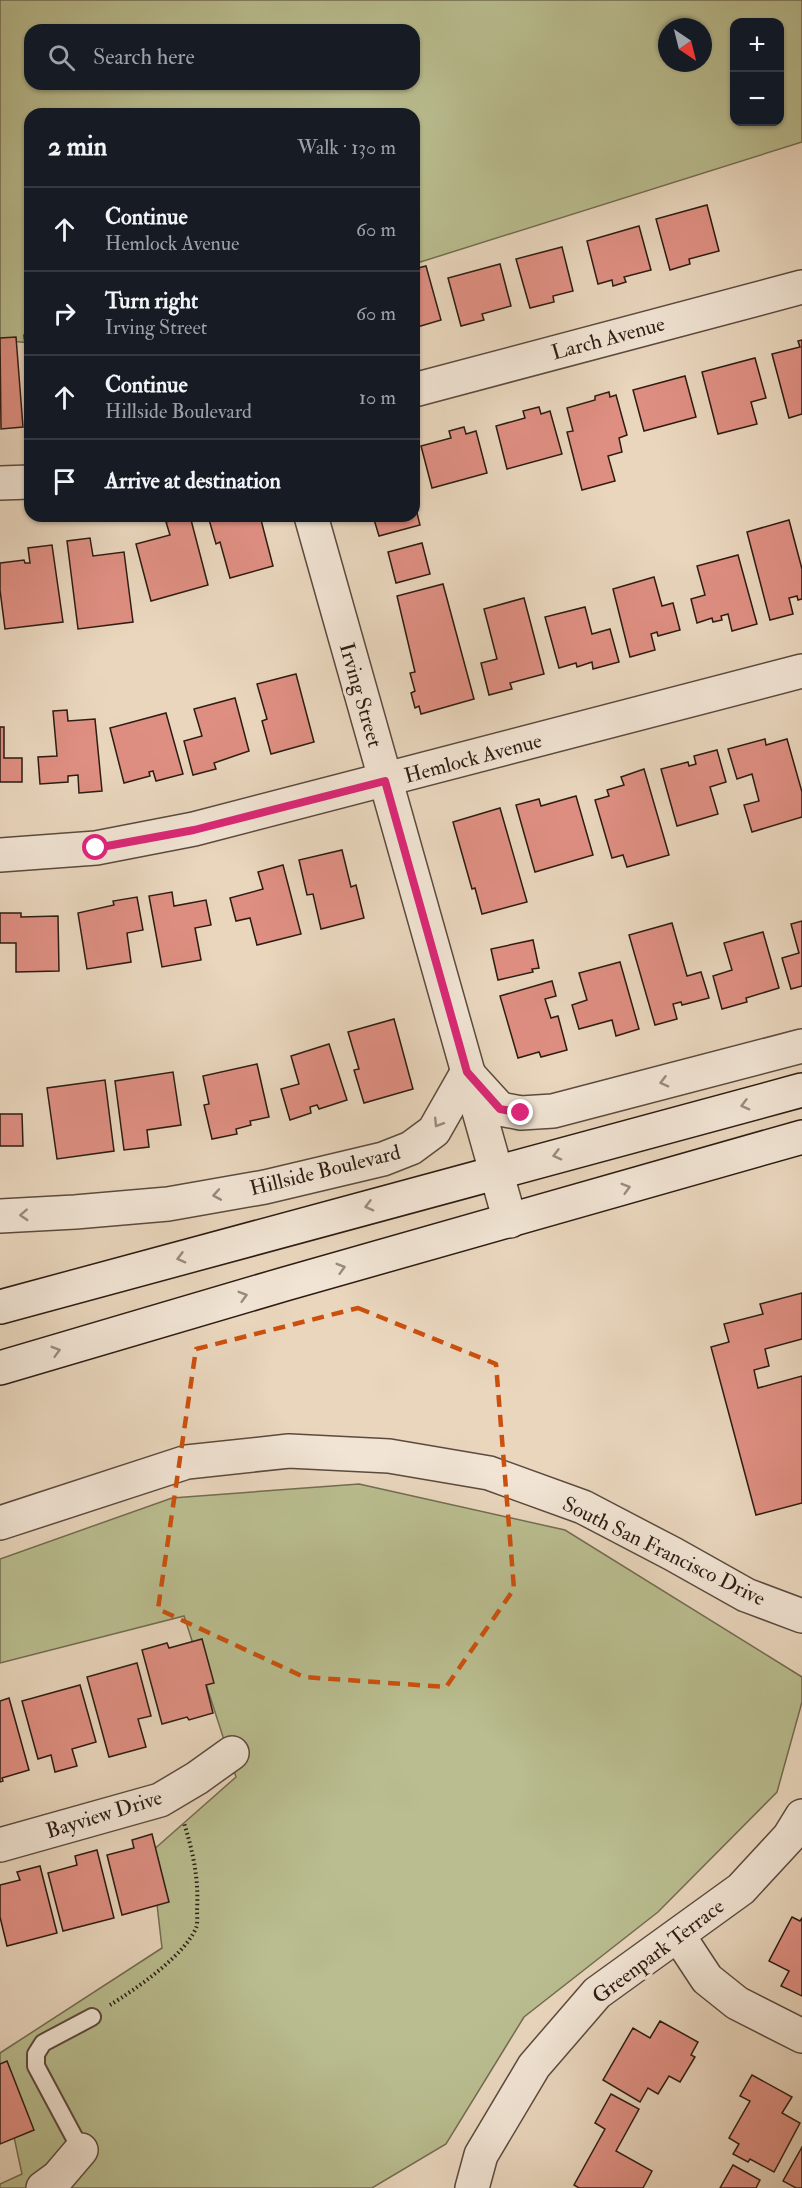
<!DOCTYPE html>
<html lang="en">
<head>
<meta charset="utf-8">
<style>
	:root { --surface:#171b24; --page:#20242c; --text:#f1f3f6; --muted:#9ea1a6; --line:#363941 }
	body { margin:0; font-family:"IM FELL Double Pica",serif; background:var(--page); color:var(--text) }
	.controls { position:absolute; right:18px; top:18px; display:grid; overflow:hidden; border-radius:12px; box-shadow:0 2px 4px #0004 }
	.controls button { width:54px; height:54px; display:grid; place-items:center; padding:0; border:0; border-bottom:2px solid var(--line); background:var(--surface); color:var(--text); font:30px sans-serif }
	.compass { position:absolute; left:658px; top:18px; width:54px; height:54px; border-radius:50%; background:var(--surface); box-shadow:0 2px 4px #0004; rotate:145deg }
	.stop { position:absolute; width:18px; height:18px; margin:-14px; border:4px solid #db2777; border-radius:50%; background:#fff }
	.stop.end { background:#db2777; border-color:#fff; box-shadow:0 2px 6px #0008 }
	.list { margin:0; padding:0; list-style:none }
	h2 { display:flex; justify-content:space-between; align-items:center; height:78px; margin:0; padding:0 24px; font-size:26px }
	h2 small { font-size:20px; font-weight:400; color:var(--muted) }
	.list li { display:grid; grid-template-columns:39px 1fr auto; gap:18px; align-items:center; box-sizing:border-box; height:84px; padding:0 24px; border-top:2px solid var(--line) }
	.list b { display:block; font-size:22px; white-space:nowrap }
	.list p { margin:0; font-size:20px; white-space:nowrap; color:var(--muted) }
	.list em { font-size:20px; font-style:normal; color:var(--muted) }
	.icon { flex:none; width:33px; height:33px; fill:none; stroke:currentColor; stroke-width:2; stroke-linecap:round; stroke-linejoin:round }
	.map { position:relative; flex:none; width:802px; height:2188px; overflow:hidden }
	.search { position:absolute; background:var(--surface); box-shadow:0 2px 4px #0004; left:24px; top:24px; width:396px; height:66px; display:flex; align-items:center; gap:15px; box-sizing:border-box; padding:0 21px; border-radius:18px; color:var(--muted); font-size:22px }
	.panel { position:absolute; background:var(--surface); box-shadow:0 2px 4px #0004; left:24px; top:108px; width:396px; height:414px; border-radius:18px }
	.map>svg:first-child { display:block }
</style>
</head>
<body>
<div class="map">
<svg width="802" height="2188" viewBox="0 0 802 2188">
	<rect width="100%" height="100%" fill="#e9d6bd"/>
	<filter id="stains"><feTurbulence type="fractalNoise" baseFrequency=".00333" numOctaves="4"/><feColorMatrix values="0 0 0 0 .2 0 0 0 0 .09 0 0 0 0 .02 0 0 0 .5 -.17"/></filter>
	<radialGradient id="worn" r=".72"><stop offset=".6" stop-color="#630" stop-opacity="0"/><stop offset="1" stop-color="#630" stop-opacity=".3"/></radialGradient>
	<g fill="#b9bd8f" stroke="#736c51" stroke-width="1.5" fill-rule="evenodd">
		<path d="M0 0H802V142L414 264V114H30V343L0 340ZM734 22H780V122H734ZM667 27H703V63H667ZM30 30H414V84H30Z"/>
		<polygon points="359,1484 565,1530 802,1677 802,1702 777,1792 658,1912 524,2017 446,2144 372,2188 0,2188 0,2184 22,2174 0,2072 0,2053 162,1948 151,1852 236,1777 184,1616 0,1663 0,1559 172,1498"/>
	</g>
	<g fill="#df8f82" stroke="#2d1c13" stroke-width="1.5">
		<polygon points="707,205 719,251 689,259 690,264 670,270 656,219"/>
		<polygon points="639,226 651,270 624,277 626,282 613,286 612,280 598,284 587,241"/>
		<polygon points="562,247 573,291 553,296 554,302 530,308 516,259"/>
		<polygon points="500,264 511,306 482,314 484,320 461,326 448,278"/>
		<polygon points="426,266 441,320 414,328 414,269"/>
		<polygon points="30,334 30,393 24,335"/>
		<polygon points="16,337 23,427 1,429 0,338"/>
		<polygon points="802,340 802,414 789,418 772,354 800,347 798,341"/>
		<polygon points="755,358 766,398 751,402 757,424 718,434 702,372"/>
		<polygon points="685,376 696,417 644,431 633,390"/>
		<polygon points="609,392 610,397 616,395 627,435 619,438 622,452 608,456 615,481 582,490 567,432 573,431 567,408 595,400 595,396"/>
		<polygon points="539,407 541,414 550,411 562,454 507,469 496,426 525,418 523,411"/>
		<polygon points="464,427 466,434 476,431 487,473 432,488 421,446 451,438 449,431"/>
		<polygon points="414,486 419,503 415,505 420,525 379,536 373,516 414,516"/>
		<polygon points="190,516 208,585 151,601 136,544 170,535 166,522"/>
		<polygon points="208,516 260,516 273,566 230,578 220,542 216,544"/>
		<polygon points="789,520 802,569 802,599 798,600 797,596 789,598 793,614 770,620 747,532"/>
		<polygon points="90,538 93,556 124,552 133,622 78,629 67,541"/>
		<polygon points="422,543 430,574 396,583 388,552"/>
		<polygon points="52,545 63,622 5,629 0,590 0,563 24,560 25,563 30,563 28,548"/>
		<polygon points="738,555 757,624 732,631 728,614 721,616 722,620 713,622 712,618 697,623 691,599 705,595 697,566"/>
		<polygon points="654,577 662,606 673,603 680,630 658,636 657,632 651,634 655,650 630,657 613,589"/>
		<polygon points="443,584 474,699 421,714 419,706 415,708 411,693 415,691 410,673 415,672 397,596"/>
		<polygon points="524,598 544,674 510,683 512,689 489,695 481,663 497,659 484,609"/>
		<polygon points="585,607 592,634 610,629 619,662 593,669 592,662 577,667 576,663 559,668 545,617"/>
		<polygon points="296,674 314,742 271,754 262,721 267,719 257,684"/>
		<polygon points="235,698 249,751 214,763 216,769 193,775 184,741 202,736 194,709"/>
		<polygon points="67,710 68,721 95,719 102,791 79,793 78,775 68,776 68,782 40,784 38,757 57,756 53,711"/>
		<polygon points="166,713 183,774 156,781 153,771 149,772 150,776 124,783 110,728"/>
		<polygon points="0,727 4,727 4,758 22,758 22,782 0,782"/>
		<polygon points="765,739 766,745 787,739 802,792 802,817 752,832 744,805 759,801 752,774 737,779 728,749"/>
		<polygon points="717,750 726,782 710,787 718,814 677,826 661,769 688,762 689,766 696,764 694,756"/>
		<polygon points="644,769 669,855 627,867 623,855 612,858 595,800 609,796 607,790 624,785 621,777"/>
		<polygon points="576,796 593,855 535,872 516,805 539,799 541,806"/>
		<polygon points="500,808 527,902 482,914 475,888 472,889 453,822"/>
		<polygon points="342,850 351,887 356,885 364,918 321,929 313,894 307,895 299,860"/>
		<polygon points="283,865 301,934 257,945 250,918 236,921 230,898 263,889 258,872"/>
		<polygon points="172,892 174,906 206,900 211,925 195,928 201,960 162,967 149,896"/>
		<polygon points="137,897 143,930 127,933 131,962 87,969 78,913 114,905 113,901"/>
		<polygon points="0,913 21,913 21,917 58,916 59,971 16,972 16,943 0,943"/>
		<polygon points="802,921 802,986 791,989 782,958 799,953 791,924"/>
		<polygon points="672,923 687,976 701,972 709,998 682,1005 681,1002 673,1004 677,1019 655,1025 629,935"/>
		<polygon points="763,932 779,988 746,998 747,1002 722,1009 713,976 732,970 724,943"/>
		<polygon points="533,940 539,968 532,969 533,972 498,980 491,949"/>
		<polygon points="620,962 639,1029 616,1036 612,1020 579,1029 572,1005 587,1000 579,973"/>
		<polygon points="552,981 556,996 545,999 551,1018 558,1016 567,1050 541,1057 539,1052 518,1058 500,996"/>
		<polygon points="394,1019 413,1089 364,1103 354,1070 359,1069 348,1032"/>
		<polygon points="329,1044 347,1100 319,1109 317,1105 310,1107 311,1113 290,1120 281,1089 299,1084 291,1056"/>
		<polygon points="257,1064 269,1117 250,1121 251,1125 236,1129 237,1134 212,1139 204,1105 209,1104 203,1076"/>
		<polygon points="173,1072 181,1125 147,1130 149,1147 124,1150 115,1081"/>
		<polygon points="105,1080 114,1151 57,1159 47,1088"/>
		<polygon points="0,1114 22,1114 23,1146 0,1146"/>
		<polygon points="802,1293 802,1339 765,1349 769,1366 754,1370 758,1388 802,1376 802,1503 756,1515 711,1347 729,1342 724,1324 763,1314 760,1304"/>
		<polygon points="202,1639 214,1683 206,1685 213,1713 189,1720 187,1717 162,1724 142,1650 167,1643 169,1648"/>
		<polygon points="137,1663 151,1716 138,1719 146,1747 109,1757 87,1677"/>
		<polygon points="80,1685 96,1742 72,1749 77,1766 55,1772 51,1755 38,1759 22,1701"/>
		<polygon points="9,1698 29,1770 2,1778 3,1781 0,1782 0,1701"/>
		<polygon points="152,1834 169,1902 122,1915 107,1855 134,1848 132,1840"/>
		<polygon points="97,1850 114,1918 63,1931 48,1873 77,1865 75,1856"/>
		<polygon points="40,1866 57,1933 7,1946 0,1917 0,1885 20,1880 17,1872"/>
		<polygon points="792,1917 800,1921 802,1918 802,1996 781,1986 789,1971 769,1961"/>
		<polygon points="660,2021 698,2042 691,2055 695,2057 680,2082 669,2076 658,2094 648,2088 640,2102 603,2080 633,2028 650,2038"/>
		<polygon points="7,2061 34,2130 0,2144 0,2064"/>
		<polygon points="752,2075 792,2097 782,2113 800,2123 774,2172 750,2159 748,2162 733,2154 739,2144 729,2138 750,2101 740,2096"/>
		<polygon points="611,2094 639,2109 616,2151 652,2171 643,2188 579,2188 574,2185 605,2129 595,2123"/>
		<polygon points="802,2147 802,2188 796,2188 783,2181"/>
		<polygon points="733,2165 760,2180 756,2188 720,2188"/>
	</g>
	<g fill="none" stroke-linecap="round" stroke-linejoin="round">
		<defs>
			<polyline id="service" points="81,2150 36,2066 36,2054 43,2043 92,2017"/>
			<g id="minor">
				<polyline points="414,390 802,287"/>
				<polyline points="0,483 30,482"/>
				<polyline points="311,516 510,1221"/>
				<polyline points="0,855 96,848 194,829 802,671"/>
				<polyline points="470,1076 500,1109 521,1113 553,1111 802,1046"/>
				<polyline points="0,1216 75,1212 168,1204 265,1187 383,1159 411,1148 434,1131 467,1073"/>
				<polyline points="0,1523 187,1462 289,1451 389,1456 489,1473 583,1507 673,1554 746,1595 802,1616"/>
				<polyline points="0,1845 160,1800 197,1778 232,1753"/>
				<polyline points="678,1935 707,1979 737,2003 802,2036"/>
				<polyline points="43,2188 58,2177 81,2150"/>
				<polyline points="472,2188 481,2155 534,2066 597,1993 741,1889 789,1837 802,1816"/>
			</g>
			<g id="secondary">
				<polyline points="0,1307 802,1090"/>
				<polyline points="0,1368 285,1284 802,1137"/>
			</g>
		</defs>
		<use href="#service" stroke="#5c4a3e" stroke-width="20"/>
		<use href="#minor" stroke="#5c4a3e" stroke-width="36"/>
		<use href="#secondary" stroke="#2d1c13" stroke-width="36"/>
		<path stroke="#2d1c13" stroke-width="4" stroke-dasharray="1.5 3" stroke-linecap="butt" d="M110 2005C136 1989 184 1956 196 1928 198 1923 197 1915 197 1910 199 1879 193 1852 184 1823"/>
		<use href="#service" stroke="#f1e4d4" stroke-width="16"/>
		<use href="#minor" stroke="#f1e4d4" stroke-width="33"/>
		<use href="#secondary" stroke="#f1e4d4" stroke-width="33"/>
	</g>
	<defs><path id="oneway-chevron" d="M-2-3.5L2.5 0L-2 3.5" fill="none" stroke-width="1.6" stroke-linecap="round" stroke-linejoin="round" transform="scale(1.5)"/></defs>
	<g stroke="#998a7d">
		<use href="#oneway-chevron" transform="translate(664 1082) rotate(165)"/>
		<use href="#oneway-chevron" transform="translate(745 1105) rotate(165)"/>
		<use href="#oneway-chevron" transform="translate(438 1123) rotate(122)"/>
		<use href="#oneway-chevron" transform="translate(557 1155) rotate(165)"/>
		<use href="#oneway-chevron" transform="translate(626 1188) rotate(-16)"/>
		<use href="#oneway-chevron" transform="translate(217 1195) rotate(170)"/>
		<use href="#oneway-chevron" transform="translate(369 1206) rotate(165)"/>
		<use href="#oneway-chevron" transform="translate(24 1215) rotate(177)"/>
		<use href="#oneway-chevron" transform="translate(181 1258) rotate(165)"/>
		<use href="#oneway-chevron" transform="translate(341 1268) rotate(-16)"/>
		<use href="#oneway-chevron" transform="translate(243 1296) rotate(-16)"/>
		<use href="#oneway-chevron" transform="translate(56 1351) rotate(-16)"/>
	</g>
	<g fill="none" stroke-linecap="round" stroke-linejoin="round">
		<polyline stroke="#db2777" stroke-width="8" points="96,848 194,830 385,781 467,1072 500,1109 521,1113"/>
	</g>
	<path fill="none" stroke="#cc500d" stroke-width="4.5" stroke-dasharray="12 8" stroke-linejoin="round" d="M358 1308 496 1364 514 1589 446 1687 304 1677 158 1609 196 1349Z"/>
	<g text-anchor="middle" stroke-width="6" stroke-linejoin="round" paint-order="stroke">
		<g font-size="21" fill="#2d1c13" stroke="#f1e4d4">
			<text transform="translate(608 338) rotate(-15)" y="7">Larch Avenue</text>
			<text transform="translate(361 695) rotate(74)" y="7">Irving Street</text>
			<text transform="translate(473 758) rotate(-15)" y="7">Hemlock Avenue</text>
			<text transform="translate(325 1170) rotate(-14)" y="7">Hillside Boulevard</text>
			<text transform="translate(664 1551) rotate(26)" y="7">South San Francisco Drive</text>
			<text transform="translate(104 1814) rotate(-17)" y="7">Bayview Drive</text>
			<text transform="translate(658 1951) rotate(-37)" y="7">Greenpark Terrace</text>
		</g>
	</g>
	<rect width="100%" height="100%" filter="url(#stains)"/>
	<rect width="100%" height="100%" fill="url(#worn)"/>
</svg>
<div class="controls">
<button>+</button>
<button>−</button>
</div>
<svg class="compass" viewBox="-18 -18 36 36"><path d="M0-13l5 13h-10z" fill="#e53935"/><path d="M0 13l5-13h-10z" fill="#9ea1a6"/></svg>
<div class="stop" style="left:96px;top:848px"></div>
<div class="stop end" style="left:521px;top:1113px"></div>
<div class="search"><svg class="icon" aria-label="search" viewBox="0 0 24 24"><circle cx="10" cy="10" r="6"/><path d="M15 15l6 6"/></svg>Search here</div>
<section class="panel">
<h2>2 min<small>Walk · 130 m</small></h2>
<ul class="list">
<li><svg class="icon" aria-label="ahead" viewBox="0 0 24 24"><path d="M12 20V5M6 11l6-6 6 6"/></svg><div><b>Continue</b><p>Hemlock Avenue</p></div><em>60 m</em></li>
<li><svg class="icon" aria-label="right" viewBox="0 0 24 24"><path d="M7 20v-9h11M14 6l5 5-5 5"/></svg><div><b>Turn right</b><p>Irving Street</p></div><em>60 m</em></li>
<li><svg class="icon" aria-label="ahead" viewBox="0 0 24 24"><path d="M12 20V5M6 11l6-6 6 6"/></svg><div><b>Continue</b><p>Hillside Boulevard</p></div><em>10 m</em></li>
<li><svg class="icon" aria-label="arrive" viewBox="0 0 24 24"><path d="M6 21V4h12l-3 4 3 4H6"/></svg><div><b>Arrive at destination</b></div></li>
</ul>
</section>
</div>
</body>
</html>
